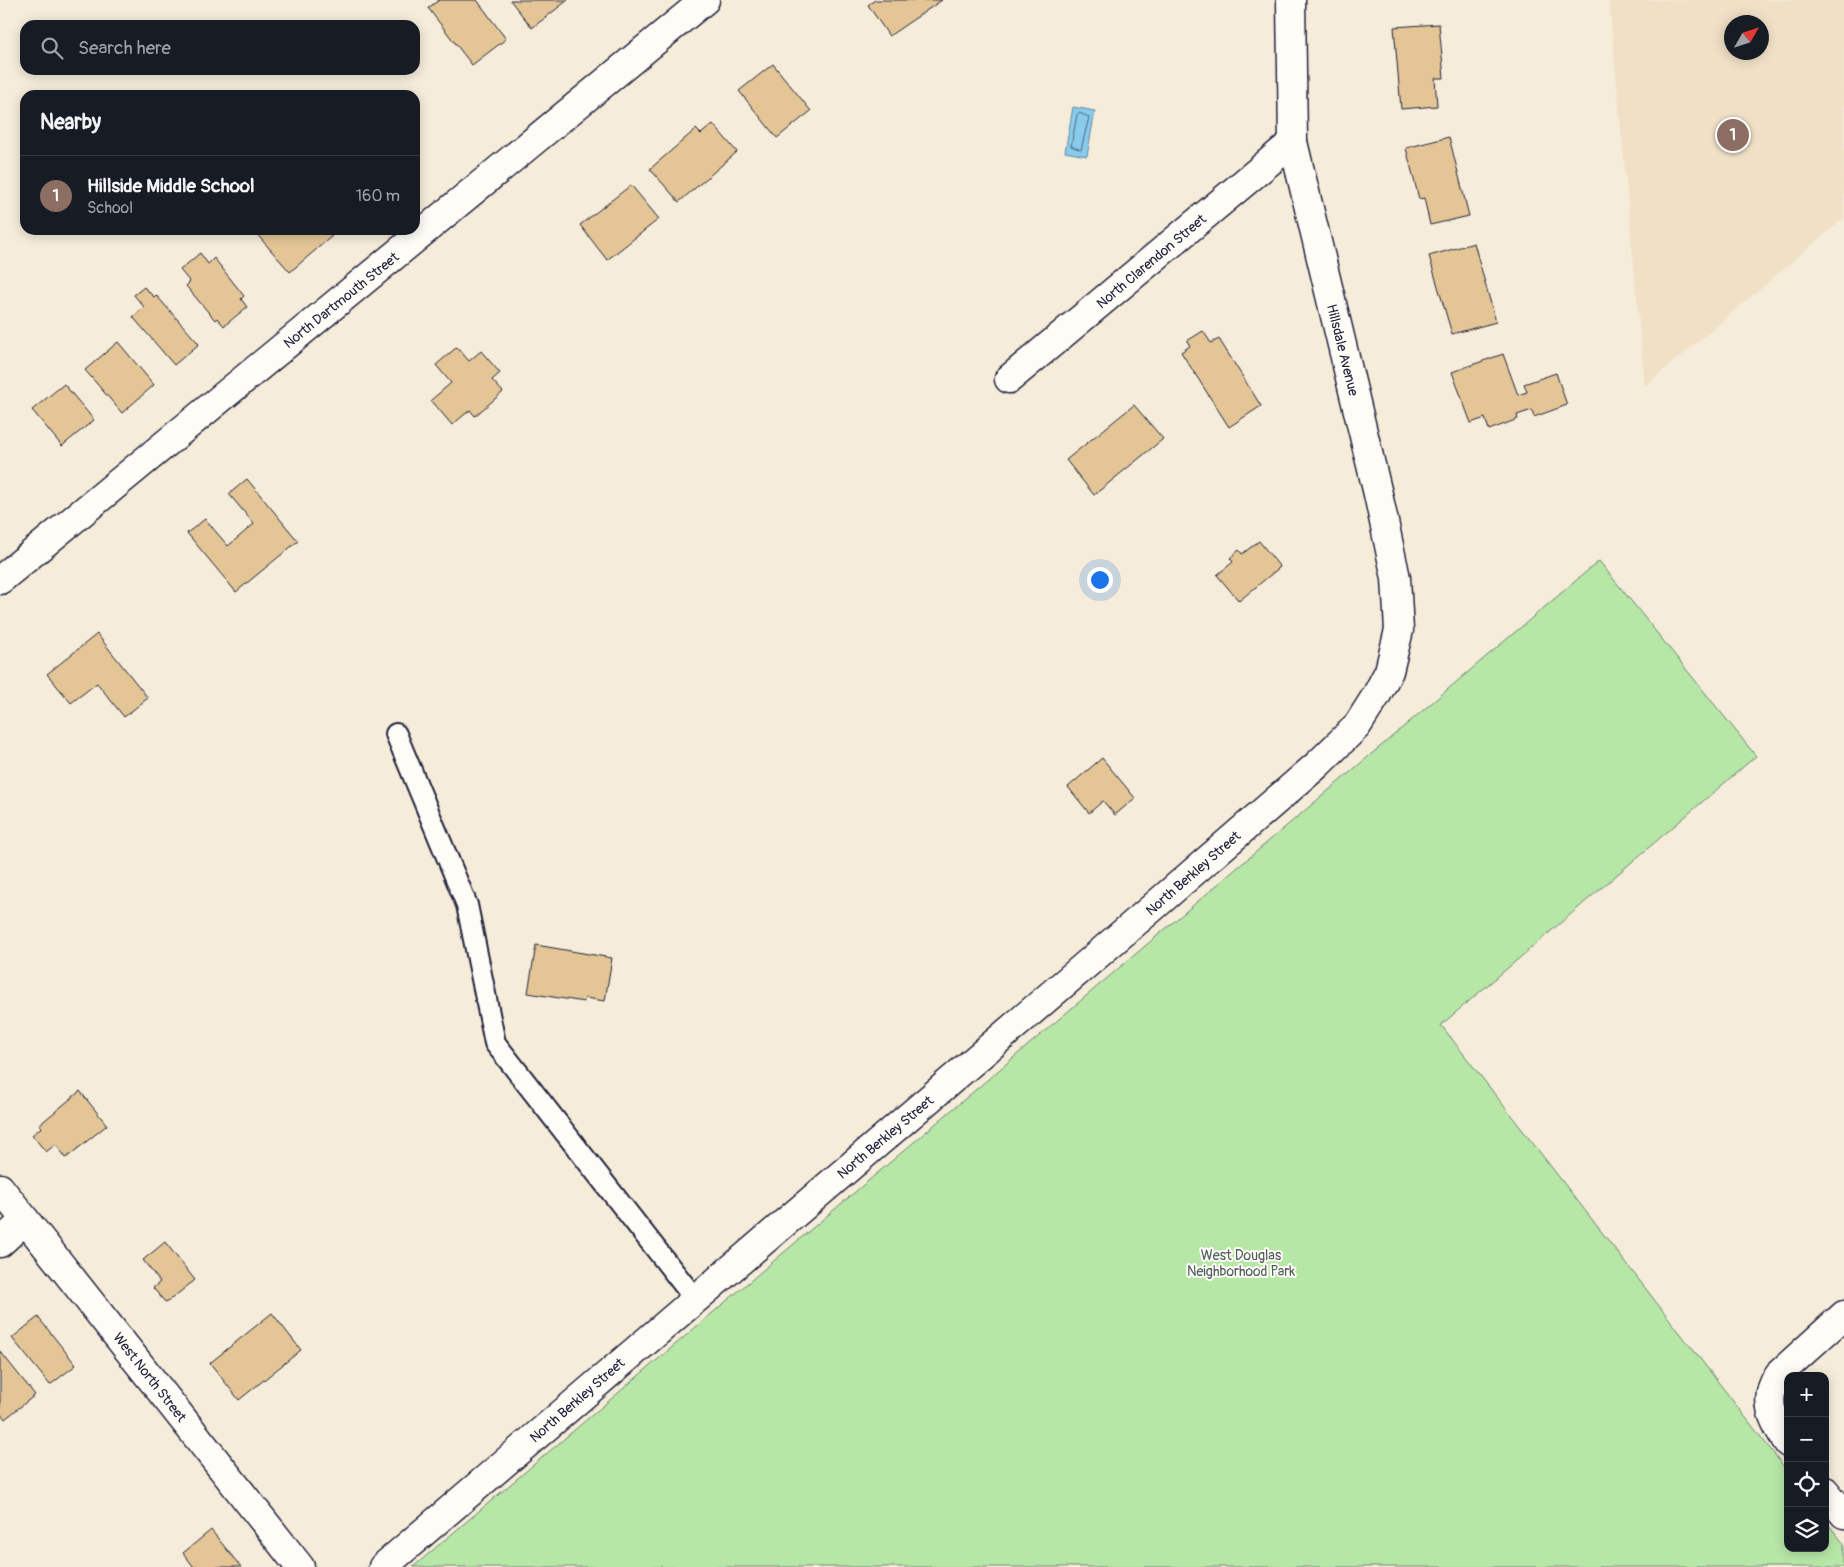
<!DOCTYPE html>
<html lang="en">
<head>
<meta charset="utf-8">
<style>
	:root { --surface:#171b24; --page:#20242c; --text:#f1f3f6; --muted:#9ea1a6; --line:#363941; --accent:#b45309 }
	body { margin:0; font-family:Pangolin,sans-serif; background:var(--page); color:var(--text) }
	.controls { position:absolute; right:15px; bottom:15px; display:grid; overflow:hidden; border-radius:10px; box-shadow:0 2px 12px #0003 }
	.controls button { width:45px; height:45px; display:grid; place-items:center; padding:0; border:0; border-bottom:1px solid var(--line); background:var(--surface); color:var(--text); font:25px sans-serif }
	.compass { position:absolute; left:1724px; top:15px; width:45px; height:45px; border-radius:50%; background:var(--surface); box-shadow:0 2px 12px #0003; rotate:51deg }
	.you { position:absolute; left:1099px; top:579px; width:18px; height:18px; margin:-12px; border:4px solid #fff; border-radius:50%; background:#1a73e8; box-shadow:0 0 0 8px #1a73e833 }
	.badge { display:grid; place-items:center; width:32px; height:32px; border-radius:50%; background:var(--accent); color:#fff; font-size:16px; font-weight:700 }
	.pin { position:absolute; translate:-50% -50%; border:2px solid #fff; box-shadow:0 1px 5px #0006 }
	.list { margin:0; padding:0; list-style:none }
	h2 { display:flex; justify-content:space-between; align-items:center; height:65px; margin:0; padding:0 20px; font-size:21px }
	h2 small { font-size:16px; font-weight:400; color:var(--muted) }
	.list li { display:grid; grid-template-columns:32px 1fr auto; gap:15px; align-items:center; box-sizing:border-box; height:80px; padding:0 20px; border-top:1px solid var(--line) }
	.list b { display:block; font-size:19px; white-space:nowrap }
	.list p { margin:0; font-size:16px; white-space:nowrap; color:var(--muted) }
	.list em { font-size:16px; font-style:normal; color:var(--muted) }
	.icon { flex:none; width:28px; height:28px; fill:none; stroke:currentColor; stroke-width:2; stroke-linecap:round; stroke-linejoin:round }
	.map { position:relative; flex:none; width:1844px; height:1567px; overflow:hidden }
	.search { position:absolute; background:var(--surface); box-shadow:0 2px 12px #0003; left:20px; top:20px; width:400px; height:55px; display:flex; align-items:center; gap:12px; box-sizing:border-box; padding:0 18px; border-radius:15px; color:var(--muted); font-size:19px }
	.panel { position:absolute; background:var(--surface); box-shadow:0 2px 12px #0003; left:20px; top:90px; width:400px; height:145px; border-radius:15px }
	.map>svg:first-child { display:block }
</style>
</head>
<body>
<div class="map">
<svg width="1844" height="1567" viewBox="0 0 1844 1567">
	<rect width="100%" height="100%" fill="#f5ecda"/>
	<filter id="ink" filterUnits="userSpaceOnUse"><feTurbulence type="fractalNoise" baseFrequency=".02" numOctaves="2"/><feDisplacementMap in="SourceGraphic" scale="10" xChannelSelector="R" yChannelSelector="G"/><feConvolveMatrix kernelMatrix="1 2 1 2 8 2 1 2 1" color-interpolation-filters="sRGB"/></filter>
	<g filter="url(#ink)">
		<path fill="#f0e0c6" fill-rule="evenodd" d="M1609 0H1844V218L1645 386ZM1732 22H1762V52H1732Z"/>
		<polygon fill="#b7e7a7" stroke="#6c8471" points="1599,561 1756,756 1441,1025 1788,1472 1788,1548 1825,1548 1825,1520 1844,1544 1844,1567 413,1567"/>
		<polygon fill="#89cbea" stroke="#6087a4" points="1073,107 1095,111 1087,156 1065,152"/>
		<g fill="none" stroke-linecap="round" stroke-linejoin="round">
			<polygon stroke="#4b6681" stroke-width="1" points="1079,113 1089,117 1081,150 1071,146 1077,115"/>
		</g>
		<g fill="#e3c596" stroke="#22223b">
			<polygon points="439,0 477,0 506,39 472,65 428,8"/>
			<polygon points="510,0 568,0 532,28"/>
			<polygon points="875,0 942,0 889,36 868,5"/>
			<polygon points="1439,24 1444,78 1435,78 1437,106 1401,109 1394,27"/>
			<polygon points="773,64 811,111 777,138 739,91"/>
			<polygon points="713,124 737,152 679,202 650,169 696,129 701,134"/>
			<polygon points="1449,137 1469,216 1430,225 1424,198 1419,199 1406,148"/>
			<polygon points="631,185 659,219 607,260 580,225"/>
			<polygon points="327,230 332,236 290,272 254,231"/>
			<polygon points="1474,243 1496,322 1452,334 1429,256"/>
			<polygon points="200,253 208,264 214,258 244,296 241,299 247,307 224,326 217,318 215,320 186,286 190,282 180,270"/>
			<polygon points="144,287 154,297 156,295 199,344 174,365 133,317 144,307 134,295"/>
			<polygon points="1203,331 1211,343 1219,339 1261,406 1229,427 1181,352 1190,346 1187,341"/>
			<polygon points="118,342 154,385 122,413 85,370"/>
			<polygon points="457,347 469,361 481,351 500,373 492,380 503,392 475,416 470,410 452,425 431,400 451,383 436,365"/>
			<polygon points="1503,354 1518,395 1527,392 1524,384 1556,373 1567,405 1534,417 1532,410 1517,415 1518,419 1489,430 1485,418 1471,423 1452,372"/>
			<polygon points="64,384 94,420 62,446 32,410"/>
			<polygon points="1134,405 1163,439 1094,495 1066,460"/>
			<polygon points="247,479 298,541 236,592 187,533 205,519 228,546 254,524 229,494"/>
			<polygon points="1259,541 1280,567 1239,601 1217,575 1233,562 1230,558 1239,550 1242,554"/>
			<polygon points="97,634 148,698 124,717 97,683 71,703 47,674"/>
			<polygon points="1102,758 1135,798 1115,815 1103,801 1089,813 1068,787"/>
			<polygon points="536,945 612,958 605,1001 585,998 584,1002 528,993"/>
			<polygon points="80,1091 107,1125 66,1158 56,1144 46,1152 32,1135 42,1127 39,1125"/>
			<polygon points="165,1242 195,1280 166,1303 153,1288 160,1282 143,1260"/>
			<polygon points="272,1313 301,1350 239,1400 210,1363"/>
			<polygon points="38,1317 76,1365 50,1385 12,1338"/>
			<polygon points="0,1351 35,1395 5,1419 0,1413"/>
			<polygon points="211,1530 241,1567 194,1567 183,1553"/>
		</g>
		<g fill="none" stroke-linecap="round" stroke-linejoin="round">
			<defs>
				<polyline id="lane" points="396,734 467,905 495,1043 695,1299"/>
				<g id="street">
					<polyline points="1009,379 1293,142"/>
					<polyline points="0,580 705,0"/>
					<polyline points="0,1188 300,1567"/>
					<polyline points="0,1243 25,1220"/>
					<path d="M1788 1443C1772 1419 1762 1400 1779 1374L1844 1315"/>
					<polyline points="1825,1491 1844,1514"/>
					<polyline points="383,1567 1151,909 1317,765 1357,726 1376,696 1389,671 1399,630 1396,578 1378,494 1293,142 1291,0"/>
				</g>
			</defs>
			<use href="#lane" stroke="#22223b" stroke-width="24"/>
			<use href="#street" stroke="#22223b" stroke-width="31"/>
			<use href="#lane" stroke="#fdfcf7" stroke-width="20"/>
			<use href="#street" stroke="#fdfcf7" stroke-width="28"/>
		</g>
	</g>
	<g text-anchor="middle" stroke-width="4" stroke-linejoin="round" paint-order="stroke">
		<g font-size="14" fill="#22223b" stroke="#fdfcf7">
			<text transform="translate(1151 261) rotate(-40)" y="5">North Clarendon Street</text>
			<text transform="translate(341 300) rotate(-39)" y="5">North Dartmouth Street</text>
			<text transform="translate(1343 350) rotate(76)" y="5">Hillsdale Avenue</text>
			<text transform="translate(1193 873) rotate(-41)" y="5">North Berkley Street</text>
			<text transform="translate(885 1137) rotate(-40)" y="5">North Berkley Street</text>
			<text transform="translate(150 1377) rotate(52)" y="5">West North Street</text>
			<text transform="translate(577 1400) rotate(-41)" y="5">North Berkley Street</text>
		</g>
		<g font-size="14" fill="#4f5d5b" stroke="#fdfcf7">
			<text x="1241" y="1260">West Douglas<tspan x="1241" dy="16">Neighborhood Park</tspan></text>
		</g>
	</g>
</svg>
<div class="controls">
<button>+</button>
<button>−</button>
<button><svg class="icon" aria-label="locate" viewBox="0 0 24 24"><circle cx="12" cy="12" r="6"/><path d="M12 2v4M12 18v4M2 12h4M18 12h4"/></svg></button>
<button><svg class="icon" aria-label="layers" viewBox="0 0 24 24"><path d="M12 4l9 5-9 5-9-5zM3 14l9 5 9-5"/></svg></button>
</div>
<svg class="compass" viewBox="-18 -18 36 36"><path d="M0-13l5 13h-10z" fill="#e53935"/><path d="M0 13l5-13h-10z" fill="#9ea1a6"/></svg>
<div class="you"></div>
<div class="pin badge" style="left:1733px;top:135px;background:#8d6e63">1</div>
<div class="search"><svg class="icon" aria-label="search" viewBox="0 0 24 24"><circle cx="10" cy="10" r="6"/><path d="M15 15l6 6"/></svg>Search here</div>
<section class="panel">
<h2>Nearby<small></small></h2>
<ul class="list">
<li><span class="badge" style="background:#8d6e63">1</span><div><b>Hillside Middle School</b><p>School</p></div><em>160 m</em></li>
</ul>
</section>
</div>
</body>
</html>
